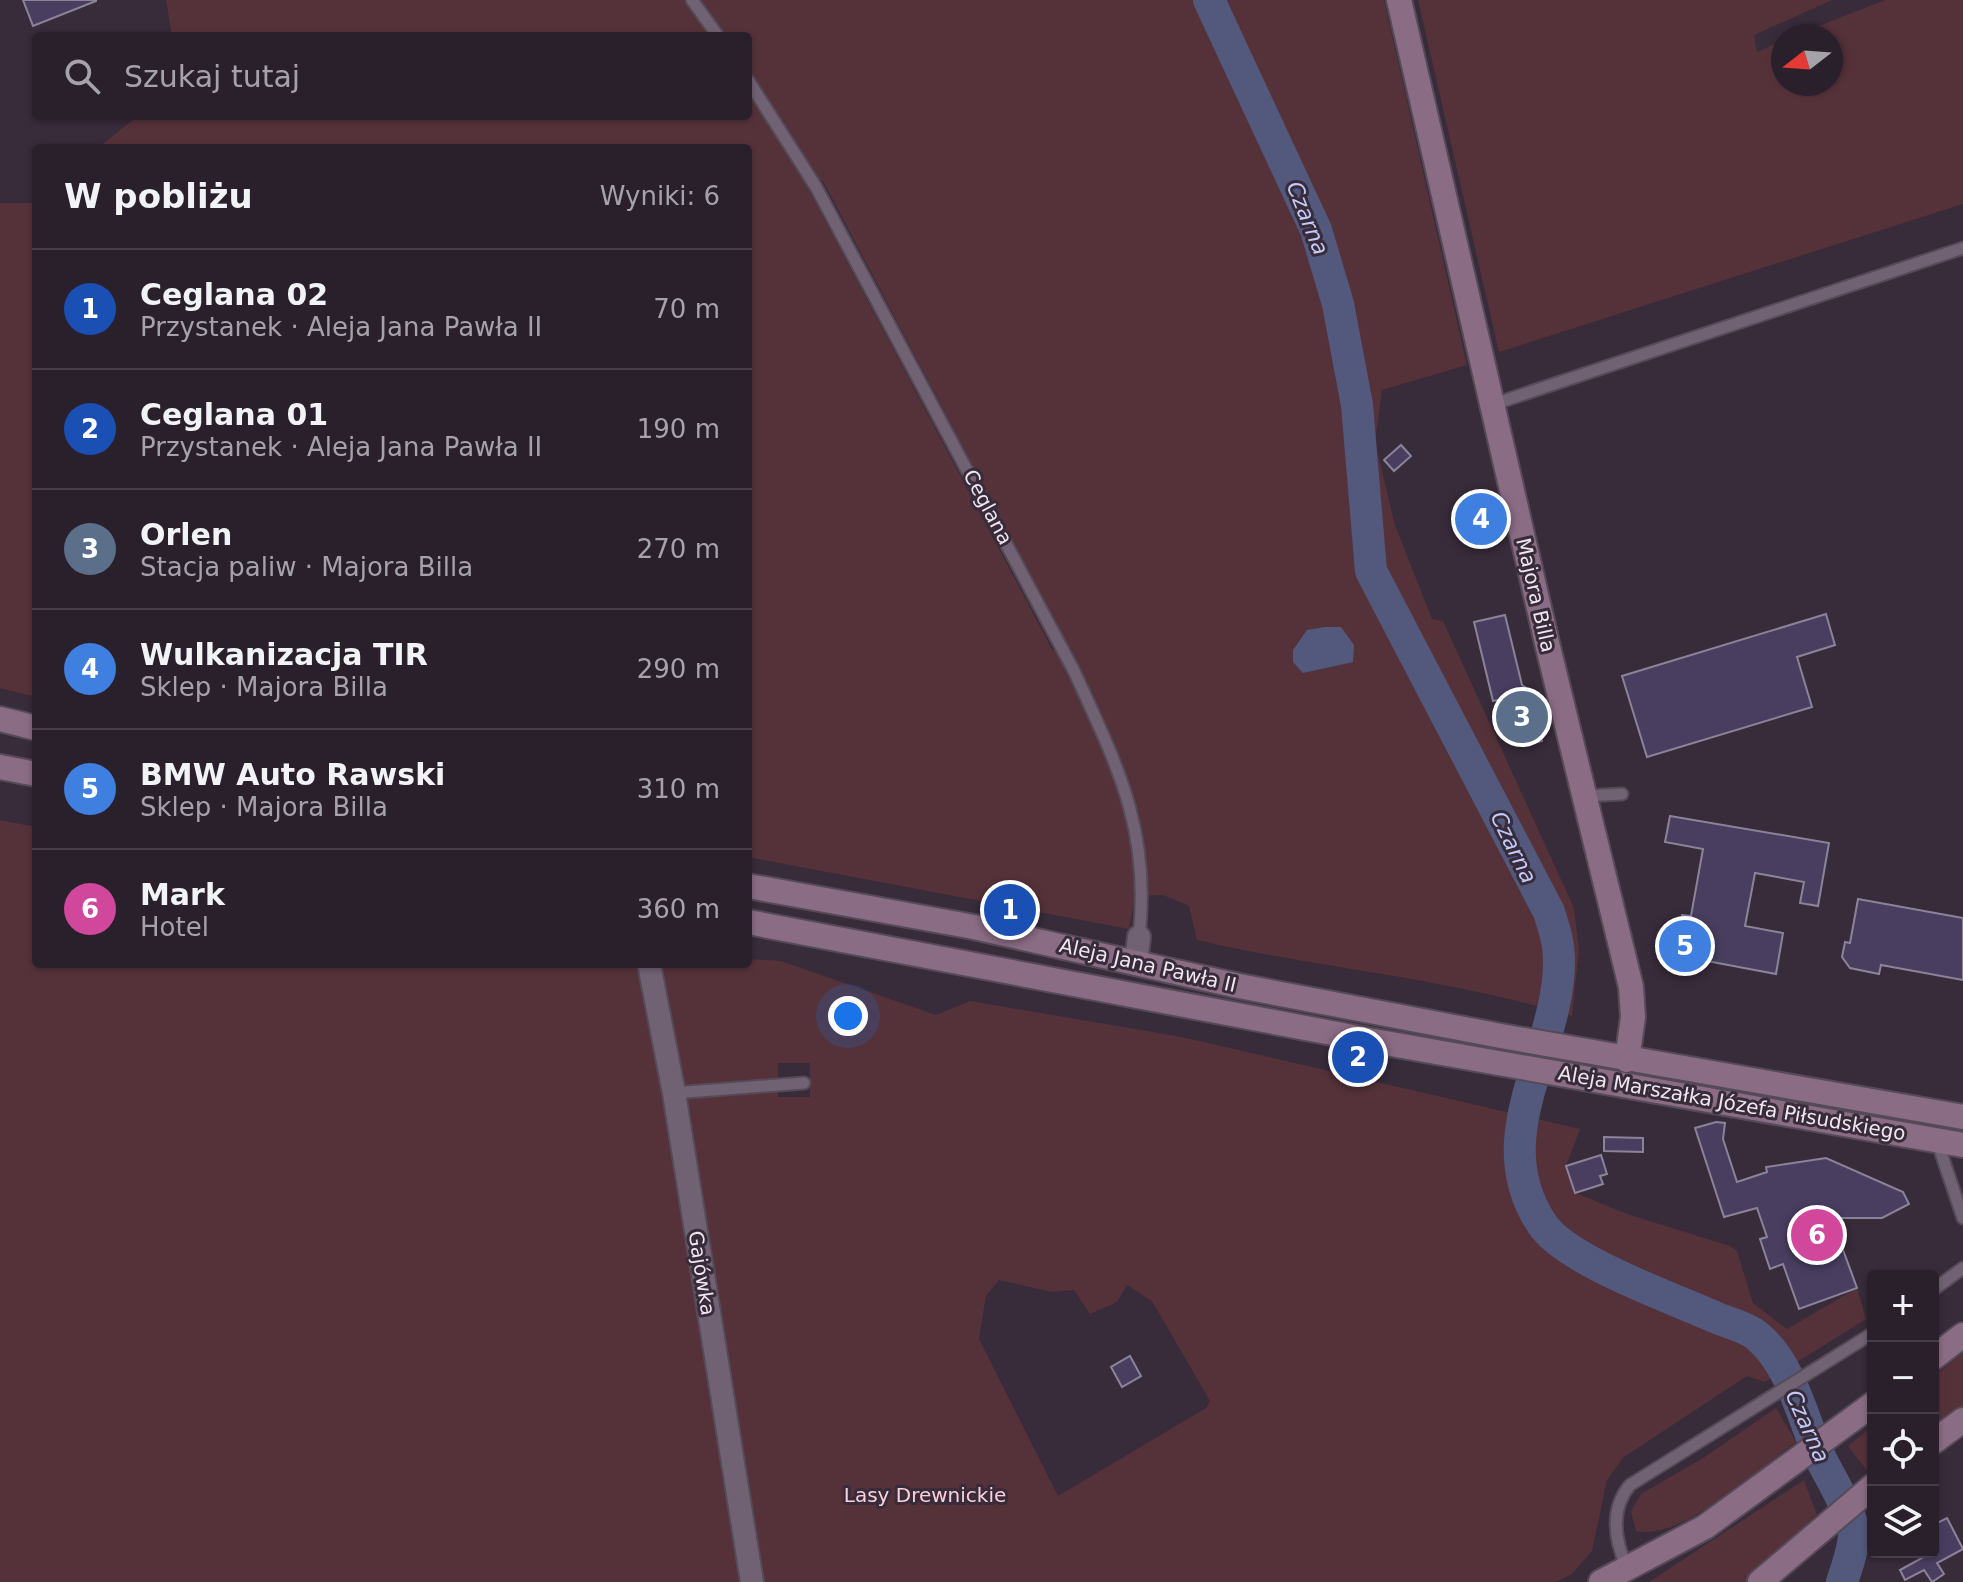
<!DOCTYPE html>
<html lang="pl">
<head>
<meta charset="utf-8">
<style>
	:root { --surface:#2a202c; --page:#362d38; --text:#f1f3f6; --muted:#a5a3a9; --line:#463e48; --accent:#53cadc }
	body { margin:0; font-family:"DejaVu Sans",sans-serif; background:var(--page); color:var(--text) }
	.controls { position:absolute; right:24px; bottom:24px; display:grid; overflow:hidden; border-radius:8px; box-shadow:0 2px 6px #0004 }
	.controls button { width:72px; height:72px; display:grid; place-items:center; padding:0; border:0; border-bottom:2px solid var(--line); background:var(--surface); color:var(--text); font:40px sans-serif }
	.compass { position:absolute; left:1771px; top:24px; width:72px; height:72px; border-radius:50%; background:var(--surface); box-shadow:0 2px 6px #0004; rotate:253deg }
	.you { position:absolute; left:848px; top:1016px; width:28px; height:28px; margin:-20px; border:6px solid #fff; border-radius:50%; background:#1a73e8; box-shadow:0 0 0 12px #1a73e833 }
	.badge { display:grid; place-items:center; width:52px; height:52px; border-radius:50%; background:var(--accent); color:#fff; font-size:26px; font-weight:700 }
	.pin { position:absolute; translate:-50% -50%; border:4px solid #fff; box-shadow:0 2px 8px #0006 }
	.list { margin:0; padding:0; list-style:none }
	h2 { display:flex; justify-content:space-between; align-items:center; height:104px; margin:0; padding:0 32px; font-size:34px }
	h2 small { font-size:26px; font-weight:400; color:var(--muted) }
	.list li { display:grid; grid-template-columns:52px 1fr auto; gap:24px; align-items:center; box-sizing:border-box; height:120px; padding:0 32px; border-top:2px solid var(--line) }
	.list b { display:block; font-size:30px; white-space:nowrap }
	.list p { margin:0; font-size:26px; white-space:nowrap; color:var(--muted) }
	.list em { font-size:26px; font-style:normal; color:var(--muted) }
	.icon { flex:none; width:44px; height:44px; fill:none; stroke:currentColor; stroke-width:2; stroke-linecap:round; stroke-linejoin:round }
	.map { position:relative; flex:none; width:1963px; height:1582px; overflow:hidden }
	.search { position:absolute; background:var(--surface); box-shadow:0 2px 6px #0004; left:32px; top:32px; width:720px; height:88px; display:flex; align-items:center; gap:20px; box-sizing:border-box; padding:0 28px; border-radius:8px; color:var(--muted); font-size:30px }
	.panel { position:absolute; background:var(--surface); box-shadow:0 2px 6px #0004; left:32px; top:144px; width:720px; height:824px; border-radius:8px }
	.map>svg:first-child { display:block }
</style>
</head>
<body>
<div class="map">
<svg width="1963" height="1582" viewBox="0 0 1963 1582">
	<rect width="100%" height="100%" fill="#382b3a"/>
	<g fill="#553239" fill-rule="evenodd">
		<path d="M166 0H1384L1467 365 1382 390 1375 442 1395 525 1432 619 1443 621 1574 908 1579 950 1572 1016C1450 978 1321 969 1197 940L1189 906 1163 895 1135 896 1129 929 748 857V148H102L104 143 138 116H748V36H172ZM800 173 823 181 1068 646 1053 651Z"/>
		<polygon points="1418,0 1832,0 1754,35 1757,52 1783,40 1783,84 1831,84 1831,36 1793,36 1885,0 1963,0 1963,204 1499,352"/>
		<polygon points="0,203 36,203 36,697 0,688"/>
		<path d="M0 820 36 827V964H748V959L781 961 936 1015 970 1001 1182 1037 1580 1129 1566 1166 1576 1193 1627 1214 1730 1246 1737 1251 1753 1303 1787 1329 1857 1288 1866 1319 1765 1382 1747 1376 1624 1457 1607 1480 1592 1551 1572 1574 1556 1582H0ZM778 1063H810V1097H778ZM999 1280 1052 1292 1074 1290 1090 1314 1117 1302 1127 1285 1152 1301 1210 1401 1206 1408 1058 1496 979 1339 986 1296Z"/>
		<polygon points="1963,1353 1963,1410 1933,1432 1933,1377"/>
		<path d="M1776 1408 1796 1442C1761 1467 1680 1542 1636 1531L1631 1511 1641 1494 1703 1458Z"/>
		<polygon points="1873,1426 1873,1476 1872,1477 1848,1446"/>
		<polygon points="1804,1480 1817,1515 1808,1522 1811,1527 1747,1582 1649,1582"/>
	</g>
	<g fill="#52597c">
		<polygon points="1325,627 1341,627 1354,645 1353,662 1303,673 1293,662 1293,650 1307,630"/>
		<polygon points="1856,1518 1857,1550 1848,1582 1836,1582 1848,1547 1847,1526"/>
	</g>
	<g fill="none" stroke-linecap="round" stroke-linejoin="round">
		<path stroke="#52597c" stroke-width="32" d="M1209 0 1316 230 1338 304 1357 405 1371 571 1549 912C1554 928 1559 943 1559 960 1560 1051 1483 1135 1542 1224 1566 1261 1675 1299 1717 1318 1729 1323 1746 1327 1756 1335 1792 1364 1802 1418 1820 1457 1829 1476 1854 1515 1854 1535 1853 1551 1847 1567 1842 1582"/>
	</g>
	<g fill="#493e60" stroke="#8a8499" stroke-width="2">
		<polygon points="23,0 96,0 96,1 33,26"/>
		<polygon points="1401,445 1411,456 1394,471 1384,460"/>
		<polygon points="1487,506 1492,528 1464,534 1459,513"/>
		<polygon points="1826,614 1835,645 1797,657 1812,707 1647,757 1622,676"/>
		<polygon points="1505,615 1522,685 1529,690 1542,741 1525,745 1517,725 1506,715 1502,699 1493,701 1474,622"/>
		<polygon points="1670,816 1829,843 1818,906 1800,903 1804,882 1755,873 1745,926 1783,933 1776,974 1675,955 1682,915 1691,916 1703,849 1665,842"/>
		<polygon points="1858,899 1963,918 1963,980 1881,965 1879,974 1850,968 1842,957 1845,942 1850,943"/>
		<polygon points="1716,1122 1725,1123 1723,1139 1737,1182 1767,1172 1766,1167 1826,1158 1903,1192 1909,1204 1882,1218 1824,1218 1835,1249 1842,1247 1857,1288 1799,1309 1783,1264 1770,1269 1760,1239 1767,1237 1757,1208 1724,1217 1695,1128"/>
		<polygon points="1604,1137 1643,1138 1643,1152 1604,1151"/>
		<polygon points="1601,1155 1607,1174 1600,1176 1603,1184 1575,1193 1566,1166"/>
		<polygon points="1130,1356 1141,1376 1122,1387 1111,1367"/>
		<polygon points="1947,1518 1963,1549 1937,1563 1944,1574 1932,1582 1924,1570 1905,1580 1900,1570 1933,1552 1933,1525"/>
	</g>
	<g fill="none" stroke-linecap="round" stroke-linejoin="round">
		<defs>
			<g id="lane">
				<polyline points="692,0 718,36"/>
				<path d="M748 80 816 187 1074 671C1117 765 1151 830 1139 937"/>
				<polyline points="1494,404 1963,248"/>
				<polyline points="1585,796 1622,794"/>
				<polyline points="674,1093 804,1083"/>
				<polyline points="1937,1141 1963,1218"/>
				<polyline points="1933,1290 1963,1268"/>
				<path d="M1627 1568C1615 1541 1609 1510 1630 1485L1873 1333"/>
			</g>
			<g id="street">
				<polyline points="1136,963 1139,937"/>
				<polyline points="649,964 674,1093 752,1582"/>
			</g>
			<g id="secondary">
				<polyline points="1399,0 1548,647 1631,987 1633,1017 1627,1060"/>
				<polyline points="0,719 36,728"/>
				<polyline points="0,767 36,774"/>
				<polyline points="748,886 974,927 1239,986 1501,1036 1963,1117"/>
				<polyline points="748,922 1374,1041 1963,1145"/>
				<polyline points="1933,1358 1963,1335"/>
				<polyline points="1933,1442 1963,1420"/>
				<polyline points="1601,1582 1705,1527 1873,1404"/>
				<polyline points="1760,1582 1873,1486"/>
			</g>
		</defs>
		<use href="#lane" stroke="#554a57" stroke-width="15"/>
		<use href="#street" stroke="#554a57" stroke-width="26"/>
		<use href="#secondary" stroke="#554a57" stroke-width="28"/>
		<use href="#lane" stroke="#716273" stroke-width="11"/>
		<use href="#street" stroke="#716273" stroke-width="22"/>
		<use href="#secondary" stroke="#8b6c85" stroke-width="24"/>
	</g>
	<g text-anchor="middle" stroke-width="6" stroke-linejoin="round" paint-order="stroke">
		<g font-size="20" fill="#efe6f0" stroke="#382b3a">
			<text transform="translate(988 507) rotate(62)" y="7">Ceglana</text>
			<text transform="translate(1536 595) rotate(77)" y="7">Majora Billa</text>
			<text transform="translate(1148 965) rotate(13)" y="7">Aleja Jana Pawła II</text>
			<text transform="translate(1732 1103) rotate(10)" y="7">Aleja Marszałka Józefa Piłsudskiego</text>
			<text transform="translate(702 1273) rotate(81)" y="7">Gajówka</text>
		</g>
		<g font-size="20" fill="#fdcfd8" stroke="#382b3a">
			<text x="925" y="1502">Lasy Drewnickie</text>
		</g>
		<g font-size="22" font-style="italic" fill="#c0cafb" stroke="#382b3a">
			<text transform="translate(1308 218) rotate(68)" y="8">Czarna</text>
			<text transform="translate(1514 847) rotate(64)" y="8">Czarna</text>
			<text transform="translate(1808 1426) rotate(66)" y="8">Czarna</text>
		</g>
	</g>
</svg>
<div class="controls">
<button>+</button>
<button>−</button>
<button><svg class="icon" aria-label="locate" viewBox="0 0 24 24"><circle cx="12" cy="12" r="6"/><path d="M12 2v4M12 18v4M2 12h4M18 12h4"/></svg></button>
<button><svg class="icon" aria-label="layers" viewBox="0 0 24 24"><path d="M12 4l9 5-9 5-9-5zM3 14l9 5 9-5"/></svg></button>
</div>
<svg class="compass" viewBox="-18 -18 36 36"><path d="M0-13l5 13h-10z" fill="#e53935"/><path d="M0 13l5-13h-10z" fill="#a5a3a9"/></svg>
<div class="you"></div>
<div class="pin badge" style="left:1010px;top:910px;background:#1a4fb4">1</div>
<div class="pin badge" style="left:1358px;top:1057px;background:#1a4fb4">2</div>
<div class="pin badge" style="left:1522px;top:717px;background:#5c6f8a">3</div>
<div class="pin badge" style="left:1481px;top:519px;background:#3f7fe0">4</div>
<div class="pin badge" style="left:1685px;top:946px;background:#3f7fe0">5</div>
<div class="pin badge" style="left:1817px;top:1235px;background:#d1479c">6</div>
<div class="search"><svg class="icon" aria-label="search" viewBox="0 0 24 24"><circle cx="10" cy="10" r="6"/><path d="M15 15l6 6"/></svg>Szukaj tutaj</div>
<section class="panel">
<h2>W pobliżu<small>Wyniki: 6</small></h2>
<ul class="list">
<li><span class="badge" style="background:#1a4fb4">1</span><div><b>Ceglana 02</b><p>Przystanek · Aleja Jana Pawła II</p></div><em>70 m</em></li>
<li><span class="badge" style="background:#1a4fb4">2</span><div><b>Ceglana 01</b><p>Przystanek · Aleja Jana Pawła II</p></div><em>190 m</em></li>
<li><span class="badge" style="background:#5c6f8a">3</span><div><b>Orlen</b><p>Stacja paliw · Majora Billa</p></div><em>270 m</em></li>
<li><span class="badge" style="background:#3f7fe0">4</span><div><b>Wulkanizacja TIR</b><p>Sklep · Majora Billa</p></div><em>290 m</em></li>
<li><span class="badge" style="background:#3f7fe0">5</span><div><b>BMW Auto Rawski</b><p>Sklep · Majora Billa</p></div><em>310 m</em></li>
<li><span class="badge" style="background:#d1479c">6</span><div><b>Mark</b><p>Hotel</p></div><em>360 m</em></li>
</ul>
</section>
</div>
</body>
</html>
